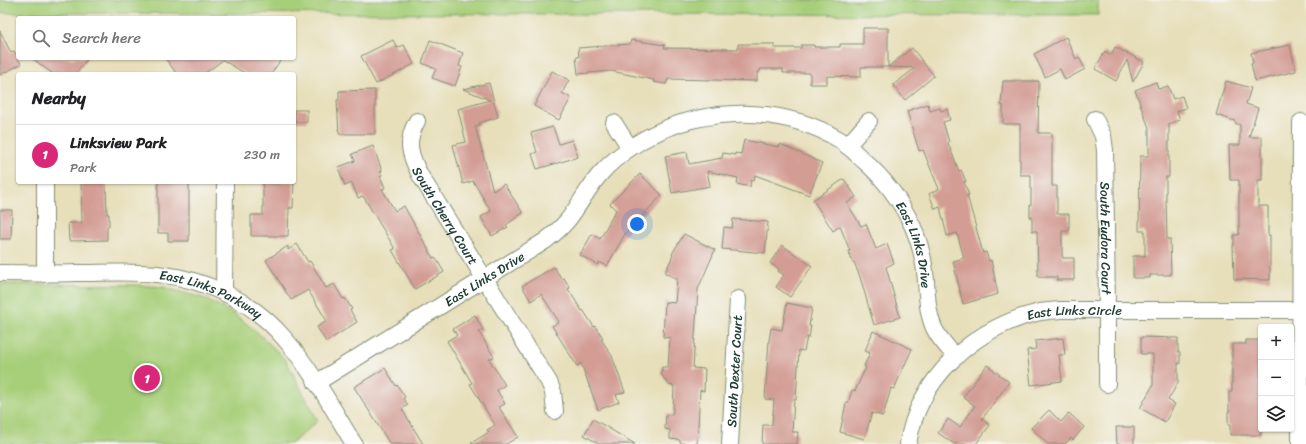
<!DOCTYPE html>
<html lang="en">
<head>
<meta charset="utf-8">
<style>
	:root { --surface:#fff; --page:#f2f2f2; --text:#202124; --muted:#757577; --line:#e0e0e0; --accent:#db2777 }
	body { margin:0; font-family:Sriracha,sans-serif; background:var(--page); color:var(--text) }
	.controls { position:absolute; right:12px; bottom:12px; display:grid; overflow:hidden; border-radius:4px; box-shadow:0 1px 3px #0004 }
	.controls button { width:36px; height:36px; display:grid; place-items:center; padding:0; border:0; border-bottom:1px solid var(--line); background:var(--surface); color:var(--text); font:20px sans-serif }
	.you { position:absolute; left:637px; top:224px; width:14px; height:14px; margin:-10px; border:3px solid #fff; border-radius:50%; background:#1a73e8; box-shadow:0 0 0 6px #1a73e833 }
	.badge { display:grid; place-items:center; width:26px; height:26px; border-radius:50%; background:var(--accent); color:#fff; font-size:13px; font-weight:700 }
	.pin { position:absolute; translate:-50% -50%; border:2px solid #fff; box-shadow:0 1px 4px #0006 }
	.list { margin:0; padding:0; list-style:none }
	h2 { display:flex; justify-content:space-between; align-items:center; height:52px; margin:0; padding:0 16px; font-size:17px }
	h2 small { font-size:13px; font-weight:400; color:var(--muted) }
	.list li { display:grid; grid-template-columns:26px 1fr auto; gap:12px; align-items:center; box-sizing:border-box; height:60px; padding:0 16px; border-top:1px solid var(--line) }
	.list b { display:block; font-size:15px; white-space:nowrap }
	.list p { margin:0; font-size:13px; white-space:nowrap; color:var(--muted) }
	.list em { font-size:13px; font-style:normal; color:var(--muted) }
	.icon { flex:none; width:22px; height:22px; fill:none; stroke:currentColor; stroke-width:2; stroke-linecap:round; stroke-linejoin:round }
	.map { position:relative; flex:none; width:1306px; height:444px; overflow:hidden }
	.search { position:absolute; background:var(--surface); box-shadow:0 1px 3px #0004; left:16px; top:16px; width:280px; height:44px; display:flex; align-items:center; gap:10px; box-sizing:border-box; padding:0 14px; border-radius:4px; color:var(--muted); font-size:15px }
	.panel { position:absolute; background:var(--surface); box-shadow:0 1px 3px #0004; left:16px; top:72px; width:280px; height:112px; border-radius:4px }
	.map>svg:first-child { display:block }
</style>
</head>
<body>
<div class="map">
<svg width="1306" height="444" viewBox="0 0 1306 444">
	<rect width="100%" height="100%" fill="#f6f6f2"/>
	<filter id="ink" filterUnits="userSpaceOnUse"><feTurbulence type="fractalNoise" baseFrequency=".025" numOctaves="2"/><feDisplacementMap in="SourceGraphic" scale="8" xChannelSelector="R" yChannelSelector="G"/><feConvolveMatrix kernelMatrix="1 2 1 2 8 2 1 2 1" color-interpolation-filters="sRGB"/></filter>
	<filter id="wash" filterUnits="userSpaceOnUse"><feTurbulence type="fractalNoise" baseFrequency=".012" numOctaves="4" result="noise"/><feDisplacementMap in="SourceGraphic" scale="16" xChannelSelector="R" yChannelSelector="G"/><feGaussianBlur stdDeviation="0.9" result="paint"/><feColorMatrix in="noise" values="0 0 0 0 0 0 0 0 0 0 0 0 0 0 0 0 0 1.4 0 .05"/><feComposite in="paint" operator="in"/></filter>
	<g filter="url(#wash)">
		<rect width="100%" height="100%" fill="#e7dfba"/>
		<g fill="#a7cf79" stroke="#638656">
			<polygon points="0,0 1098,0 1098,15 0,13"/>
			<polygon points="0,284 136,285 163,287 206,299 234,314 257,332 285,359 318,421 291,444 0,444"/>
		</g>
		<g id="blocks">
			<g fill="#d39d94">
				<polygon points="863,28 888,28 888,67 861,67 861,77 827,76 827,84 810,84 810,73 783,73 783,69 760,69 760,72 757,72 757,81 668,79 666,84 653,82 654,80 611,71 578,74 576,57 579,57 578,48 630,44 631,40 665,45 664,48 738,49 738,44 774,44 774,48 801,48 801,45 814,45 814,47 840,47 840,44 863,44"/>
				<polygon points="0,31 11,53 14,51 21,64 0,75"/>
				<polygon points="1066,37 1076,59 1079,57 1085,69 1065,80 1060,69 1045,77 1034,54"/>
				<polygon points="393,40 397,48 404,45 414,64 376,84 361,56"/>
				<polygon points="430,40 463,53 459,66 462,67 455,86 432,78 436,69 422,63"/>
				<polygon points="1290,45 1296,71 1255,81 1251,63 1253,63 1251,53"/>
				<polygon points="1115,47 1144,62 1133,82 1127,60 1116,81 1095,69 1105,51 1111,55"/>
				<polygon points="912,48 934,76 905,100 893,85 915,68 888,67"/>
				<polygon points="32,58 88,58 76,74 53,74"/>
				<polygon points="165,58 282,58 271,74 246,74 223,60 204,74 177,74"/>
				<polygon points="552,71 569,80 562,93 571,98 559,120 534,106"/>
				<polygon points="1003,81 1039,81 1038,133 1052,133 1052,186 1057,186 1057,214 1069,214 1069,231 1062,231 1062,255 1063,258 1074,258 1074,280 1057,280 1057,277 1038,277 1037,231 1032,231 1032,217 1030,217 1030,205 1031,205 1031,175 1020,175 1020,124 1003,124 1003,105 1001,105"/>
				<polygon points="1226,81 1251,88 1246,104 1258,108 1249,137 1262,137 1262,180 1258,180 1258,206 1268,206 1268,235 1270,235 1270,280 1234,279 1233,245 1234,245 1234,235 1239,235 1239,180 1230,180 1229,145 1240,145 1240,125 1235,123 1235,121 1216,115"/>
				<polygon points="1156,82 1158,89 1168,86 1173,99 1182,96 1186,108 1177,111 1180,120 1169,124 1169,177 1166,177 1166,199 1167,239 1170,239 1171,275 1150,275 1150,278 1133,278 1133,256 1145,256 1145,231 1139,231 1140,156 1149,156 1149,128 1135,90"/>
				<polygon points="489,83 498,117 479,123 479,125 475,126 493,191 504,184 523,213 506,225 508,227 492,236 481,217 491,211 473,181 463,184 453,145 466,142 458,109 490,100 463,89"/>
				<polygon points="375,90 375,134 339,134 337,100 339,100 339,91"/>
				<polygon points="928,104 930,111 940,108 941,111 947,109 950,120 943,122 949,142 948,143 959,171 961,170 966,181 964,182 969,195 967,195 983,253 986,252 989,261 991,260 998,294 963,304 953,261 964,258 957,233 947,236 940,207 935,209 929,194 939,189 923,150 919,151 907,111"/>
				<rect x="294" y="110" width="13" height="12"/>
				<polygon points="553,127 559,144 572,140 578,157 537,169 532,154 537,152 531,133"/>
				<polygon points="744,140 779,147 780,144 822,163 809,195 755,175 754,181 751,180 750,187 737,184 738,178 707,171 710,186 672,193 665,156 687,152 689,164 722,158 723,153 735,155 735,153 741,154"/>
				<polygon points="373,146 382,171 380,172 382,175 380,176 385,188 382,189 395,211 404,206 433,258 435,257 444,272 415,289 392,250 395,249 363,196 358,198 352,183 345,186 338,167 355,161 352,154"/>
				<polygon points="640,174 662,195 625,234 607,266 599,262 598,265 580,255 592,234 600,239 616,210 610,204"/>
				<polygon points="844,179 856,197 847,203 861,226 866,224 876,249 887,244 894,263 886,267 900,317 874,325 860,277 854,262 853,263 848,251 850,251 840,226 833,231 813,200"/>
				<polygon points="81,182 106,182 107,214 109,214 109,226 107,226 107,240 69,241 68,223 82,223"/>
				<polygon points="158,182 189,182 189,241 168,241 168,233 158,233"/>
				<polygon points="263,182 294,182 293,208 289,208 288,236 251,236 251,215 263,215"/>
				<polygon points="0,210 12,210 11,239 0,239"/>
				<polygon points="733,219 768,222 765,253 722,249 724,227 732,228"/>
				<polygon points="684,234 715,250 698,289 693,368 705,369 704,391 700,390 697,444 680,443 680,440 670,439 670,430 665,429 666,414 672,415 673,410 674,386 669,385 661,374 662,367 668,367 670,338 663,337 665,302 675,303 677,279 665,273 673,255 672,254"/>
				<polygon points="297,244 308,262 310,261 326,288 334,284 343,299 345,298 352,309 350,310 357,322 326,342 317,327 327,321 308,290 291,300 266,260 288,246 288,250"/>
				<polygon points="782,245 812,266 790,297 776,287 784,275 778,271 779,269 770,263"/>
				<polygon points="554,267 562,279 564,278 570,288 568,289 582,311 583,310 594,327 595,326 603,338 601,339 612,356 625,392 616,395 619,402 598,410 581,363 577,366 552,326 559,322 541,294 531,301 522,286"/>
				<polygon points="787,303 812,308 809,326 811,326 809,338 807,337 804,351 799,350 796,400 794,400 792,432 798,432 797,444 762,444 763,425 772,425 774,400 765,399 769,340 771,328 782,330"/>
				<polygon points="475,315 483,330 479,332 494,357 489,359 505,385 497,390 505,404 499,407 518,437 506,444 470,444 489,432 487,430 495,425 470,384 472,383 447,341 457,335 453,329"/>
				<polygon points="873,331 912,349 894,389 891,388 883,416 872,413 864,439 840,432 846,403 848,403 852,390 855,391 866,367 864,366 870,353 865,351"/>
				<polygon points="1141,337 1178,338 1178,352 1180,352 1180,364 1178,363 1178,383 1168,400 1175,404 1165,422 1140,408 1153,385 1153,354 1141,354"/>
				<polygon points="1063,338 1065,355 1059,355 1062,381 1031,385 1027,350 1036,349 1035,341"/>
				<polygon points="1246,340 1261,340 1261,435 1230,435 1230,425 1228,425 1228,412 1229,412 1229,392 1232,392 1232,344 1246,344"/>
				<polygon points="987,365 1009,382 982,419 990,425 976,444 954,444 938,433 948,419 960,427 975,406 963,397"/>
				<polygon points="385,368 396,386 397,385 405,397 403,398 408,405 402,409 423,444 390,444 354,387"/>
				<polygon points="1049,410 1061,422 1069,413 1084,427 1073,440 1071,438 1065,444 1048,444 1031,428"/>
				<polygon points="593,419 635,444 599,444 584,435"/>
				<polygon points="1116,427 1134,427 1134,444 1117,444"/>
			</g>
		</g>
	</g>
	<g filter="url(#ink)">
		<use href="#blocks" fill-opacity="0" stroke="#838e77" stroke-width="1"/>
		<g fill="none" stroke-linecap="round" stroke-linejoin="round">
			<defs>
				<g id="minor">
					<path id="s1" d="M1095 119 1103 136 1105 150 1107 310V384"/>
					<path id="s2" d="M417 121C405 142 410 155 420 175L549 382 553 392 555 411"/>
					<polyline points="614,123 630,148"/>
					<polyline points="847,146 869,121"/>
					<polyline points="45,182 45,274"/>
					<path id="s3" d="M0 273C25 273 50 274 76 273 103 273 131 271 157 274 205 279 253 301 284 338 312 370 332 408 354 444"/>
					<polyline points="224,293 225,182"/>
					<path id="s4" d="M316 383 545 241C553 235 560 229 567 221 580 205 588 187 602 172 610 163 620 155 630 148 691 106 776 102 840 140 848 146 856 153 863 160 885 179 901 201 913 227 918 239 922 252 924 265 928 286 925 308 934 328 939 339 948 348 956 357"/>
					<path id="s5" d="M730 444 738 299"/>
					<path id="s6" d="M908 444C918 379 973 329 1036 313 1043 311 1052 311 1060 310H1306"/>
					<polyline points="1300,444 1301,122"/>
				</g>
			</defs>
			<use href="#minor" stroke="#838e77" stroke-width="18"/>
			<use href="#minor" stroke="#fff" stroke-width="16"/>
		</g>
	</g>
	<g text-anchor="middle" stroke-width="3" stroke-linejoin="round" paint-order="stroke">
		<g font-size="13" fill="#1f3d34" stroke="#f6f6f2">
			<text dy="5" stroke="none"><textPath href="#s2" startOffset="105">South Cherry Court</textPath></text>
			<text dy="5" stroke="none"><textPath href="#s1" startOffset="121">South Eudora Court</textPath></text>
			<text dy="5" stroke="none"><textPath href="#s4" startOffset="750">East Links Drive</textPath></text>
			<text dy="5" stroke="none"><textPath href="#s4" startOffset="198">East Links Drive</textPath></text>
			<text dy="5" stroke="none"><textPath href="#s3" startOffset="215">East Links Parkway</textPath></text>
			<text dy="5" stroke="none"><textPath href="#s6" startOffset="232">East Links Circle</textPath></text>
			<text dy="5" stroke="none"><textPath href="#s5" startOffset="73">South Dexter Court</textPath></text>
		</g>
	</g>
</svg>
<div class="controls">
<button>+</button>
<button>−</button>
<button><svg class="icon" aria-label="layers" viewBox="0 0 24 24"><path d="M12 4l9 5-9 5-9-5zM3 14l9 5 9-5"/></svg></button>
</div>
<div class="you"></div>
<div class="pin badge" style="left:147px;top:378px">1</div>
<div class="search"><svg class="icon" aria-label="search" viewBox="0 0 24 24"><circle cx="10" cy="10" r="6"/><path d="M15 15l6 6"/></svg>Search here</div>
<section class="panel">
<h2>Nearby<small></small></h2>
<ul class="list">
<li><span class="badge">1</span><div><b>Linksview Park</b><p>Park</p></div><em>230 m</em></li>
</ul>
</section>
</div>
</body>
</html>
